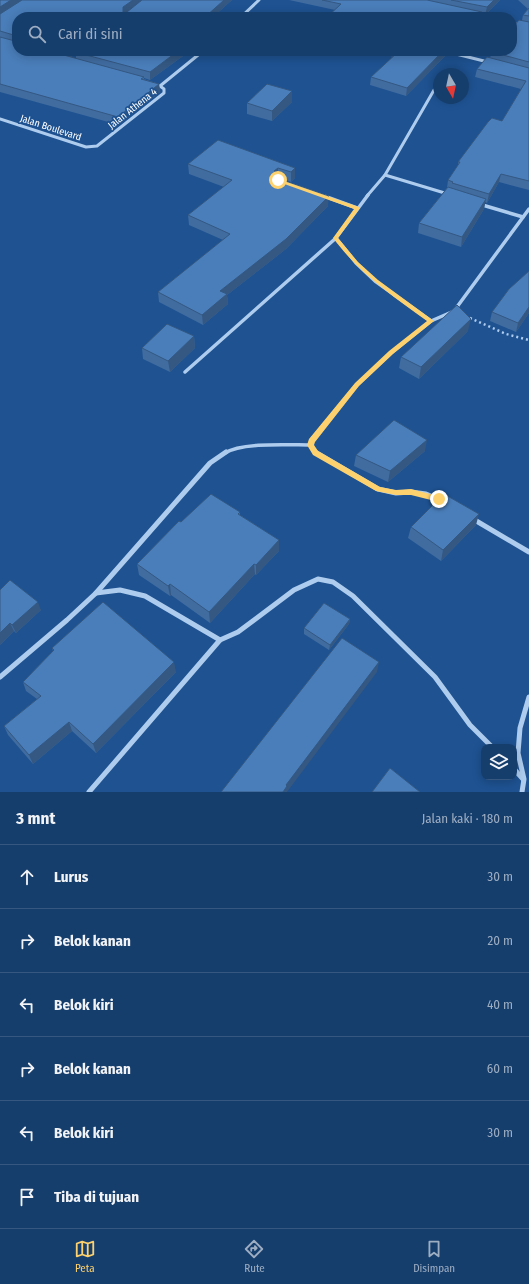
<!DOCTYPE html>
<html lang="id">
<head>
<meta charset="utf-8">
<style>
	:root { --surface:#163e6d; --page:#1f4572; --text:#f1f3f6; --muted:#9eaec2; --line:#355780; --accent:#fdd16d }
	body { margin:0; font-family:"Fira Sans Condensed",sans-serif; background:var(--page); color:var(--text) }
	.controls { position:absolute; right:12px; bottom:12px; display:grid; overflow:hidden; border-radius:8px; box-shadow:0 2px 10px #0003 }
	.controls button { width:36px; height:36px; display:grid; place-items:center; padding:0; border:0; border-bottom:1px solid var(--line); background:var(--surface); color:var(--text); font:20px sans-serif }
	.compass { position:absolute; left:433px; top:68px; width:36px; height:36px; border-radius:50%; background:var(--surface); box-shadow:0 2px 10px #0003; rotate:171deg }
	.stop { position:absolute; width:12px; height:12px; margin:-9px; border:3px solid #fdd16d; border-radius:50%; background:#fff }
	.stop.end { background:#fdd16d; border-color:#fff; box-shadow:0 1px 4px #0008 }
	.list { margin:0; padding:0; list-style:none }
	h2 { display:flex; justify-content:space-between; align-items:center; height:52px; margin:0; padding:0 16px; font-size:17px }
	h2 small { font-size:13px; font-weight:400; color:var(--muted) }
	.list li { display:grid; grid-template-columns:26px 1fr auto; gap:12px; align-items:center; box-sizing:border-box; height:64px; padding:0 16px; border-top:1px solid var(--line) }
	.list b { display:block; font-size:15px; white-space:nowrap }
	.list em { font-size:13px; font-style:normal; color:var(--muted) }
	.icon { flex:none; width:22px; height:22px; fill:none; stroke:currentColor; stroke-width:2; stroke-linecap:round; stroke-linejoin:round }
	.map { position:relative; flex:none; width:529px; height:792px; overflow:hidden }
	.search { position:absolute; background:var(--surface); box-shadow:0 2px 10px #0003; left:12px; right:12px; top:12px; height:44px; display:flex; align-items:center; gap:10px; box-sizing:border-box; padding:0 14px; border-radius:16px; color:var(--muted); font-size:15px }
	.sheet { height:436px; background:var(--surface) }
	nav { display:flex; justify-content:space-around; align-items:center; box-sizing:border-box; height:56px; border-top:1px solid var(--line); background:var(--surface); font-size:11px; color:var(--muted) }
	nav a { display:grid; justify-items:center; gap:2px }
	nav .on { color:var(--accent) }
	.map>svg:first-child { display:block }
</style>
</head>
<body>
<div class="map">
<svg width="529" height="792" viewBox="0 0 529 792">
	<rect width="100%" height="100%" fill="#1e5291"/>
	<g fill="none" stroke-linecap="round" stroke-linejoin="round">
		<polyline stroke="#aeccee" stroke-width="2.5" stroke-dasharray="2 3" stroke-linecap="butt" points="470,318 506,334 529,340"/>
		<g stroke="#aeccee" stroke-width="3">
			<polyline points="241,17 259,0"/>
			<polyline points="512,23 529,27"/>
			<polyline points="444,51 488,62"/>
			<polyline points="0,119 86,147 97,146 164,93 164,89 160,86 203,51"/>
			<polyline points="385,175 448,194"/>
			<polyline points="367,196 385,175 434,90"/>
		</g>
		<g stroke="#aeccee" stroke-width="3.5">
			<polyline points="324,196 357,208"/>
			<polyline points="479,204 523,217"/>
			<polyline points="336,238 356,263 375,281 431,321"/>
			<polyline points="185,372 336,238 368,195"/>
			<path d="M225 453C242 442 289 445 310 445"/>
			<polyline points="316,453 310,445 311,440 357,385 391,353 431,321 454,311 529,209"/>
		</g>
		<g stroke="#aeccee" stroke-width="5">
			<polyline points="315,452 378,489 396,493 411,492 426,494 443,501"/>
			<polyline points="473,519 529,552"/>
			<polyline points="96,593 210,463 226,452"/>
			<polyline points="0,677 67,620 96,593 120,590 145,596 220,640 238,632 294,590 318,579 333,582 353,596 435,677 470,725 492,747"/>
			<polyline points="514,769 523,779"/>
			<polyline points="89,792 220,640"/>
			<polyline points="522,792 524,779 518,753 520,728 529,697"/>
		</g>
	</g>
	<g fill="#406ca0" fill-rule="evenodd">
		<path d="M0 0H232L213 17H17V51H183V56L150 80 144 78V79L159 84 160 92 119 125 0 92ZM76 54V59L71 57Z"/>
		<polygon points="289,0 500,0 485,15 482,14 335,10"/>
		<polygon points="518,0 529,0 529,190 499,182 487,203 485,202 484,209 461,247 418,233 419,223 447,188 448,180 458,166 458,162 502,121 521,89 475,77 477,69 490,58 492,52 522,20 523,15 528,9"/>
		<polygon points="321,51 337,51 333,54"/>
		<polygon points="371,51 447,51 446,55 406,96 370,85 371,77 394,57"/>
		<polygon points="292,91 292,102 272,121 247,114 247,103"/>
		<polygon points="188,164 295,168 295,178 291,182 286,180 286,181 328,206 286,249 227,295 228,304 203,325 159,302 158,292 223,240 189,225 188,215 224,187 189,174"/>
		<polygon points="529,271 529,313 516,332 490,321 492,312"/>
		<polygon points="468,331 419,379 399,368 401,357"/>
		<polygon points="194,336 195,348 170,372 143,359 142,348"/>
		<polygon points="425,451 388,482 354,466 356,455"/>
		<polygon points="240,512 240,515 279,540 279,551 256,575 255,574 210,623 171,595 170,596 139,575 137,564 181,522"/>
		<polygon points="476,525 441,561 408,538 411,527"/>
		<polygon points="10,580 41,610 16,633 14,631 0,645"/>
		<polygon points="350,619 349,624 329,650 304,634 304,628"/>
		<polygon points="52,648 176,672 96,753 72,731 33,764 8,735 4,726 37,699 26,691 23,682 53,651"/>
	</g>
	<g fill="#345882">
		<polygon points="11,0 24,0 0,16 0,7"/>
		<polygon points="133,0 143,0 124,15 123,12 123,7"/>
		<polygon points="224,0 232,0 213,17 205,17"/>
		<polygon points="494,0 500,0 485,15 487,7"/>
		<polygon points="482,12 481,17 477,17"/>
		<polygon points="68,51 80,51 75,52 76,54 69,58"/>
		<polygon points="178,51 183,51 183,56 150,80 150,72"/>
		<polygon points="333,51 337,51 333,54"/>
		<polygon points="443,51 447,51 446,55 406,96 407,88"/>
		<polygon points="159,84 160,92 119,125 118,117"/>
		<polygon points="292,91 292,102 272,121 272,111"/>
		<polygon points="278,168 278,177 274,171"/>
		<polygon points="295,168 295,178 291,182 291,172"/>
		<polygon points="501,174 499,182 487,203 489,194"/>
		<polygon points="329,196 328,206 286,249 227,295 228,304 203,325 202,315 220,291"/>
		<polygon points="486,199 484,209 461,247 462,237"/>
		<polygon points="529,307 529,313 516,332 518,323"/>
		<polygon points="471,319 468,331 419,379 421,367"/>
		<polygon points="194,336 195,348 170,372 168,361"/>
		<polygon points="427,440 425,451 388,482 390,471"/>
		<polygon points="479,514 476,525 441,561 443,550"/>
		<polygon points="279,540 279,551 256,575 256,565"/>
		<polygon points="254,564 255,574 210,623 209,612"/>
		<polygon points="170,584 171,595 170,596 168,586"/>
		<polygon points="38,602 41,610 16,633 12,625"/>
		<polygon points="350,619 349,624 329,650 330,645"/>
		<polygon points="10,623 14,631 0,645 0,633"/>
		<polygon points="174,662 176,672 96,753 93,744"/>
		<polygon points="379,662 377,672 287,792 283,792 286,785"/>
		<polygon points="69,722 72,731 33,764 29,755"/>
	</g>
	<g fill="#4a7eba" stroke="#345882">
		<polygon points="0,0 11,0 0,7"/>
		<polygon points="22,0 133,0 123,7 123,12 127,12 142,0 224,0 205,17 17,17 17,36 0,31 0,14"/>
		<polygon points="322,0 427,0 482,12 477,17 327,17 341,4"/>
		<polygon points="451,0 494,0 487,7"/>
		<polygon points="529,8 529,16 523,15"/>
		<polygon points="519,20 529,22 529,62 492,52 492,51 512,51 512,28"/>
		<polygon points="0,37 15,41 17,40 17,51 49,51 144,77 141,79 159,84 118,117 0,84"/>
		<polygon points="77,51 178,51 150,72 75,52"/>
		<polygon points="399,51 443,51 407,88 371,77"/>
		<polygon points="487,57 529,68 529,181 501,174 489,194 452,183 453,182 448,180 460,162 458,162 488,122 492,118 502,121 526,81 477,69"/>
		<polygon points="267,84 292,91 272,111 247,103"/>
		<polygon points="218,140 295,168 291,172 278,168 274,171 276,173 286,177 283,180 329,196 286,239 220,291 227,294 202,315 158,292 230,234 188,215 232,180 188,164"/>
		<polygon points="448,187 486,199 462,237 419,223"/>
		<polygon points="529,271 529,307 518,323 492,312 509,289"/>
		<polygon points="457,305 471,319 421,367 401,357"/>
		<polygon points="167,324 194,336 168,361 142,348"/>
		<polygon points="394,420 427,440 390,471 356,455"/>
		<polygon points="211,494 240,512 238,514 279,540 256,565 254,564 209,612 170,584 168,586 137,564 179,521 181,522"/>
		<polygon points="444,494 479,514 443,550 411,527"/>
		<polygon points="10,580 38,602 12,625 10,623 0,633 0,590"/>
		<polygon points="103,602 174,662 93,744 69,722 29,755 4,726 41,696 23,682 54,650 52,648"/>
		<polygon points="324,603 350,619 330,645 304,628"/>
		<polygon points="342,638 379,662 286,785 287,786 283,792 221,792"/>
		<polygon points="390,768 420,792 372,792"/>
	</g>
	<path fill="#fdd16d" d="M278 179 359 207 360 208 338 238 358 262 378 280 434 321 393 354 359 386 315 442 314 445 318 451 380 487 396 490 411 489 441 497V501L439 502 411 495H396L376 491 313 455 307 445 309 439 355 383 389 351 427 321C390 294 361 275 333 238L354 209 276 181 275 180Z"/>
	<g text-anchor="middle" stroke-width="3.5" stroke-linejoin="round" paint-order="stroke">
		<g font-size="10" fill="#fff" stroke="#1e5291">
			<text transform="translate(132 108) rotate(-38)" y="4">Jalan Athena 4</text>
			<text transform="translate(51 127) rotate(18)" y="4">Jalan Boulevard</text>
		</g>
	</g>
</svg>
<div class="controls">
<button><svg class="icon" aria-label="layers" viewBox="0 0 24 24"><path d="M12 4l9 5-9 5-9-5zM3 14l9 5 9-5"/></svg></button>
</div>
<svg class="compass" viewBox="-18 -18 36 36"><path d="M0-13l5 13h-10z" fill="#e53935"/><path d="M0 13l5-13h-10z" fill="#9eaec2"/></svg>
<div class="stop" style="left:278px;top:180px"></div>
<div class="stop end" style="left:439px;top:499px"></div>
<div class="search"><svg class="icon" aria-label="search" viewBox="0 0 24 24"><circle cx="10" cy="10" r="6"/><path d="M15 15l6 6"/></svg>Cari di sini</div>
</div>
<section class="sheet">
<h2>3 mnt<small>Jalan kaki · 180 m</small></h2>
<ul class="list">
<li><svg class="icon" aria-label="ahead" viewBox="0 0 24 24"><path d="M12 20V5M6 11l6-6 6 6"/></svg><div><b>Lurus</b></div><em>30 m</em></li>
<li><svg class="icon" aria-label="right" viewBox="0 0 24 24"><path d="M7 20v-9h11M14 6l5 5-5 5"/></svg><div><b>Belok kanan</b></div><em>20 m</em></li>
<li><svg class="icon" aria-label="left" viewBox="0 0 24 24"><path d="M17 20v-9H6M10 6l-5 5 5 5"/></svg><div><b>Belok kiri</b></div><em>40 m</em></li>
<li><svg class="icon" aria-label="right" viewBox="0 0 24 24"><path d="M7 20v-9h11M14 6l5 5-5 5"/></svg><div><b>Belok kanan</b></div><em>60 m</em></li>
<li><svg class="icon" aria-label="left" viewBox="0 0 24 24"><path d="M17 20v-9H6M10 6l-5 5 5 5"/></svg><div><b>Belok kiri</b></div><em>30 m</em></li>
<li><svg class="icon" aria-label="arrive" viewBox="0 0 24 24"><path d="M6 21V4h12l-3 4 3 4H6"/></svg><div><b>Tiba di tujuan</b></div></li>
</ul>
</section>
<nav>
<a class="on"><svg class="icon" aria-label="map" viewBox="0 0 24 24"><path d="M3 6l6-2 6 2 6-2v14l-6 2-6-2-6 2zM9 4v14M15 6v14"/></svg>Peta</a>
<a><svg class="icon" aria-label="directions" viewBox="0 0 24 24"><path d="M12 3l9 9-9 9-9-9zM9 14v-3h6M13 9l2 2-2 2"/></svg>Rute</a>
<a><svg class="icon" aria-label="saved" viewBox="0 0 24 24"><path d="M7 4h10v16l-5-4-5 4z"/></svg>Disimpan</a>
</nav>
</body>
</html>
